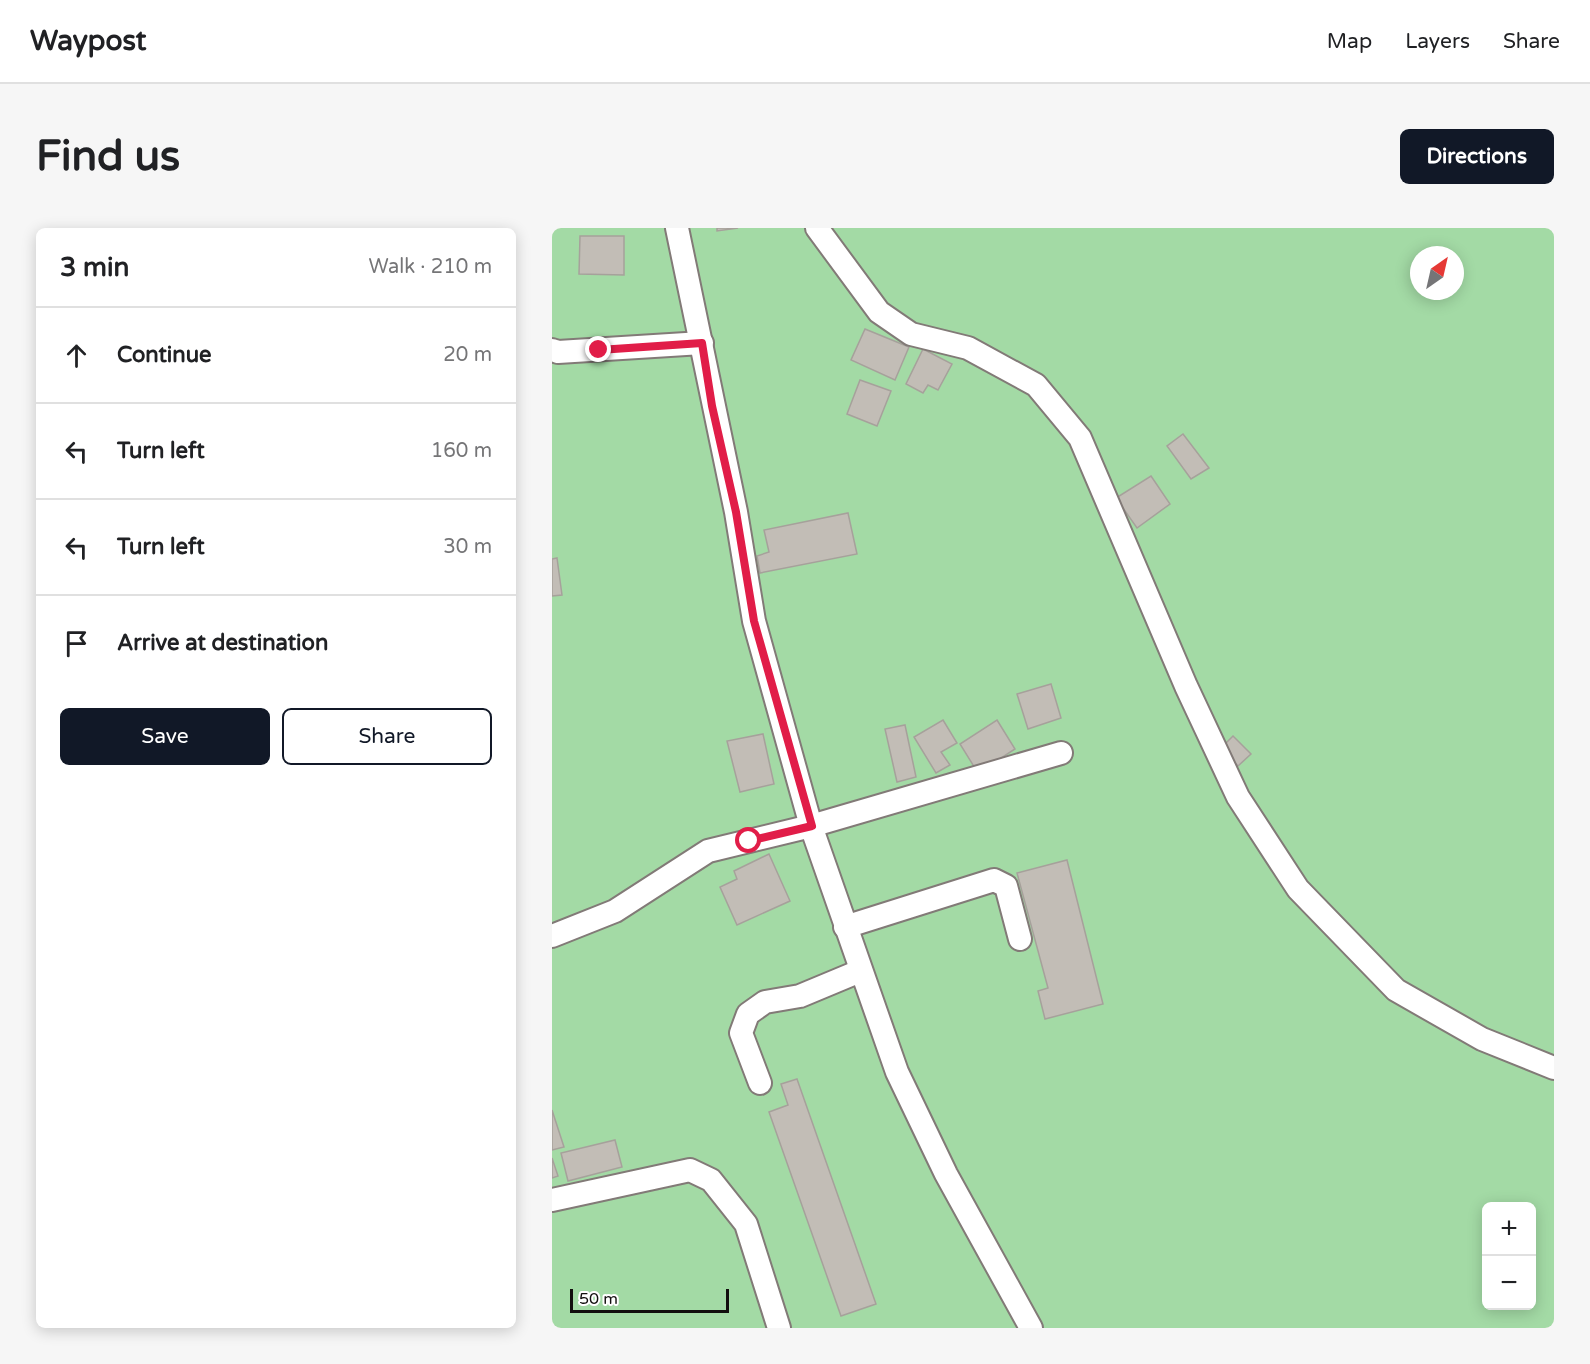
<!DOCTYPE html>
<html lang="en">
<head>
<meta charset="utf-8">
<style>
	:root { --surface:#fff; --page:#f6f6f6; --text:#202124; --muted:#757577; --line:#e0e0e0; --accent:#111827 }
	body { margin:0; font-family:"Varela Round",sans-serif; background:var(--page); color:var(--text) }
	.controls { position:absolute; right:18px; bottom:18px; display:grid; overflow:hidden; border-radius:9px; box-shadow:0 3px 15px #0003 }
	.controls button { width:54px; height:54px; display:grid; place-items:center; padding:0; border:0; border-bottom:2px solid var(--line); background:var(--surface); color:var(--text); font:30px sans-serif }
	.compass { position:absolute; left:858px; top:18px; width:54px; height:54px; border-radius:50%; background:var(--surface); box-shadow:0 3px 15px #0003; rotate:34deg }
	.scale { position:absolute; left:18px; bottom:15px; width:159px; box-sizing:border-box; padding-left:6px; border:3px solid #120f0e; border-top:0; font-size:16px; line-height:21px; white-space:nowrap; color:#120f0e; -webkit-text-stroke:4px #fff; paint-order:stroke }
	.stop { position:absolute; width:18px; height:18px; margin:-14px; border:4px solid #e11d48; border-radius:50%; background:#fff }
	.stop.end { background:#e11d48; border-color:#fff; box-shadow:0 2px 6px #0008 }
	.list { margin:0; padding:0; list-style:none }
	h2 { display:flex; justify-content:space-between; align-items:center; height:78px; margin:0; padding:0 24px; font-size:26px }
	h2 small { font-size:20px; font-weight:400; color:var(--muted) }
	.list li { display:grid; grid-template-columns:39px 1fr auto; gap:18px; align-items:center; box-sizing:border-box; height:96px; padding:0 24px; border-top:2px solid var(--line) }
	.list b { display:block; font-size:22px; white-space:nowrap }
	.list em { font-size:20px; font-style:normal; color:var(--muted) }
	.actions { display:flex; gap:12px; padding:18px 24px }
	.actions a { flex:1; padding:14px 0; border:2px solid var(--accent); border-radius:9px; text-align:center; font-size:21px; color:var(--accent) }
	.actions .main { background:var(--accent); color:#fff }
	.icon { flex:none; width:33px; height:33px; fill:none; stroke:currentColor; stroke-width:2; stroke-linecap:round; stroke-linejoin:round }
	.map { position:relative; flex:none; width:1002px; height:1100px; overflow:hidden; border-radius:9px }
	header { display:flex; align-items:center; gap:36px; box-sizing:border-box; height:84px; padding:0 30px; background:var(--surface); border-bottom:2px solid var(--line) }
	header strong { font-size:28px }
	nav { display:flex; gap:33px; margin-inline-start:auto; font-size:21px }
	.intro { display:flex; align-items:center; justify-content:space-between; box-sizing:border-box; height:144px; padding:0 36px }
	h1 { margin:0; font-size:42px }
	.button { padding:15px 27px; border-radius:9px; background:var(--accent); color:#fff; font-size:21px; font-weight:700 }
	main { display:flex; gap:36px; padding:0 36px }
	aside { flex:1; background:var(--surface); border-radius:9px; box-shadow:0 3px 15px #0003 }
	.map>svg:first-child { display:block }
</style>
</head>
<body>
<header>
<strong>Waypost</strong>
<nav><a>Map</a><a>Layers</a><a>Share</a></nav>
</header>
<div class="intro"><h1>Find us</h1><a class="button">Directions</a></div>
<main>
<aside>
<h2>3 min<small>Walk · 210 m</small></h2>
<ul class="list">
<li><svg class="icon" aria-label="ahead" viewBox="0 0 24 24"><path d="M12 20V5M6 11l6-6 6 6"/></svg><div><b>Continue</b></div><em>20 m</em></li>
<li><svg class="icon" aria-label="left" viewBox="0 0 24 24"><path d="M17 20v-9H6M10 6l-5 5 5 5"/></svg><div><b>Turn left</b></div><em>160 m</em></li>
<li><svg class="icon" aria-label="left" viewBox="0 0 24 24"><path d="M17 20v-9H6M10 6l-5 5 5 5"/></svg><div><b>Turn left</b></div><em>30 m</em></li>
<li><svg class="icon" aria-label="arrive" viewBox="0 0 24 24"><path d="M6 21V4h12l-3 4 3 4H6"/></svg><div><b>Arrive at destination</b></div></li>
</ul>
<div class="actions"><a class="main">Save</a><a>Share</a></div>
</aside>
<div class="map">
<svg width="1002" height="1100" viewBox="0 0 1002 1100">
	<rect width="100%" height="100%" fill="#fdf4f0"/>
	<path fill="#a3daa5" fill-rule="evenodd" d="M0 0H1002V1100H0ZM867 27H903V63H867ZM934 978H980V1078H934Z"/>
	<g fill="#c2bdb6" stroke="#a6a19b" stroke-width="1.5">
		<polygon points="165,0 186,0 165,3"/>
		<polygon points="28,8 72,8 72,47 27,46"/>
		<polygon points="313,101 357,119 343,152 299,132"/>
		<polygon points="371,121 400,136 386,162 376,157 371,165 354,156"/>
		<polygon points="308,152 339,163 325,198 295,186"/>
		<polygon points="631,206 657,240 639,251 615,218"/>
		<polygon points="599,248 618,276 585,300 564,270"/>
		<polygon points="296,285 305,326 208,345 205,328 217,324 212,302"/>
		<polygon points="5,330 10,367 0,368 0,331"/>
		<polygon points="499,456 509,490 476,501 465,466"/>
		<polygon points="391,492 405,515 389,524 398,537 384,545 362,509"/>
		<polygon points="445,492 463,521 426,545 408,516"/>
		<polygon points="353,497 364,549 345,554 333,501"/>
		<polygon points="211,506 222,556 188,564 175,513"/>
		<polygon points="681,508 699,526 686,538 669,520"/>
		<polygon points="217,626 238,673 185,697 168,659 185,651 182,643"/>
		<polygon points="515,632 551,776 493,791 486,763 496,760 465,645"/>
		<polygon points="245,851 324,1076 289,1088 217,884 236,877 229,856"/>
		<polygon points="0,882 12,919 0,922"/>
		<polygon points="63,912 70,939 16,953 9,925"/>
		<polygon points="0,930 6,948 0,950"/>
	</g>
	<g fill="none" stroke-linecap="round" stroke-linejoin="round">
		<defs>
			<g id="minor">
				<polyline points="125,0 184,284 202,393 259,598 345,844 394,946 479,1100"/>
				<polyline points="265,0 327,84 359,106 416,120 484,157 528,210 634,458 686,569 746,661 844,762 930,811 1002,840"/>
				<polyline points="0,122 6,124 150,115"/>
				<polyline points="293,699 442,652 454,658 468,711"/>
				<polyline points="0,708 63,683 156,623 259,598 509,525"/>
				<polyline points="208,855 189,805 196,786 213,774 248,768 308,743"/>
				<polyline points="0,972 138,942 159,952 194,996 227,1100"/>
			</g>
		</defs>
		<use href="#minor" stroke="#827a77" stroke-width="26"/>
		<use href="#minor" stroke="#fff" stroke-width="22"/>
	</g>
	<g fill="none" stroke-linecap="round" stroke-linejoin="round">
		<polyline stroke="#e11d48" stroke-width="8" points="47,122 150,115 160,178 184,284 202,393 260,598 197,613"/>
	</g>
</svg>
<div class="controls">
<button>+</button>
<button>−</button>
</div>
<svg class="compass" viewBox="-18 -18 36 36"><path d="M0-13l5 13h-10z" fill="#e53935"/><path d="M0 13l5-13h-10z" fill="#757577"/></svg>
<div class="scale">50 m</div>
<div class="stop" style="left:197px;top:613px"></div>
<div class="stop end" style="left:47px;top:122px"></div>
</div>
</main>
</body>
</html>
